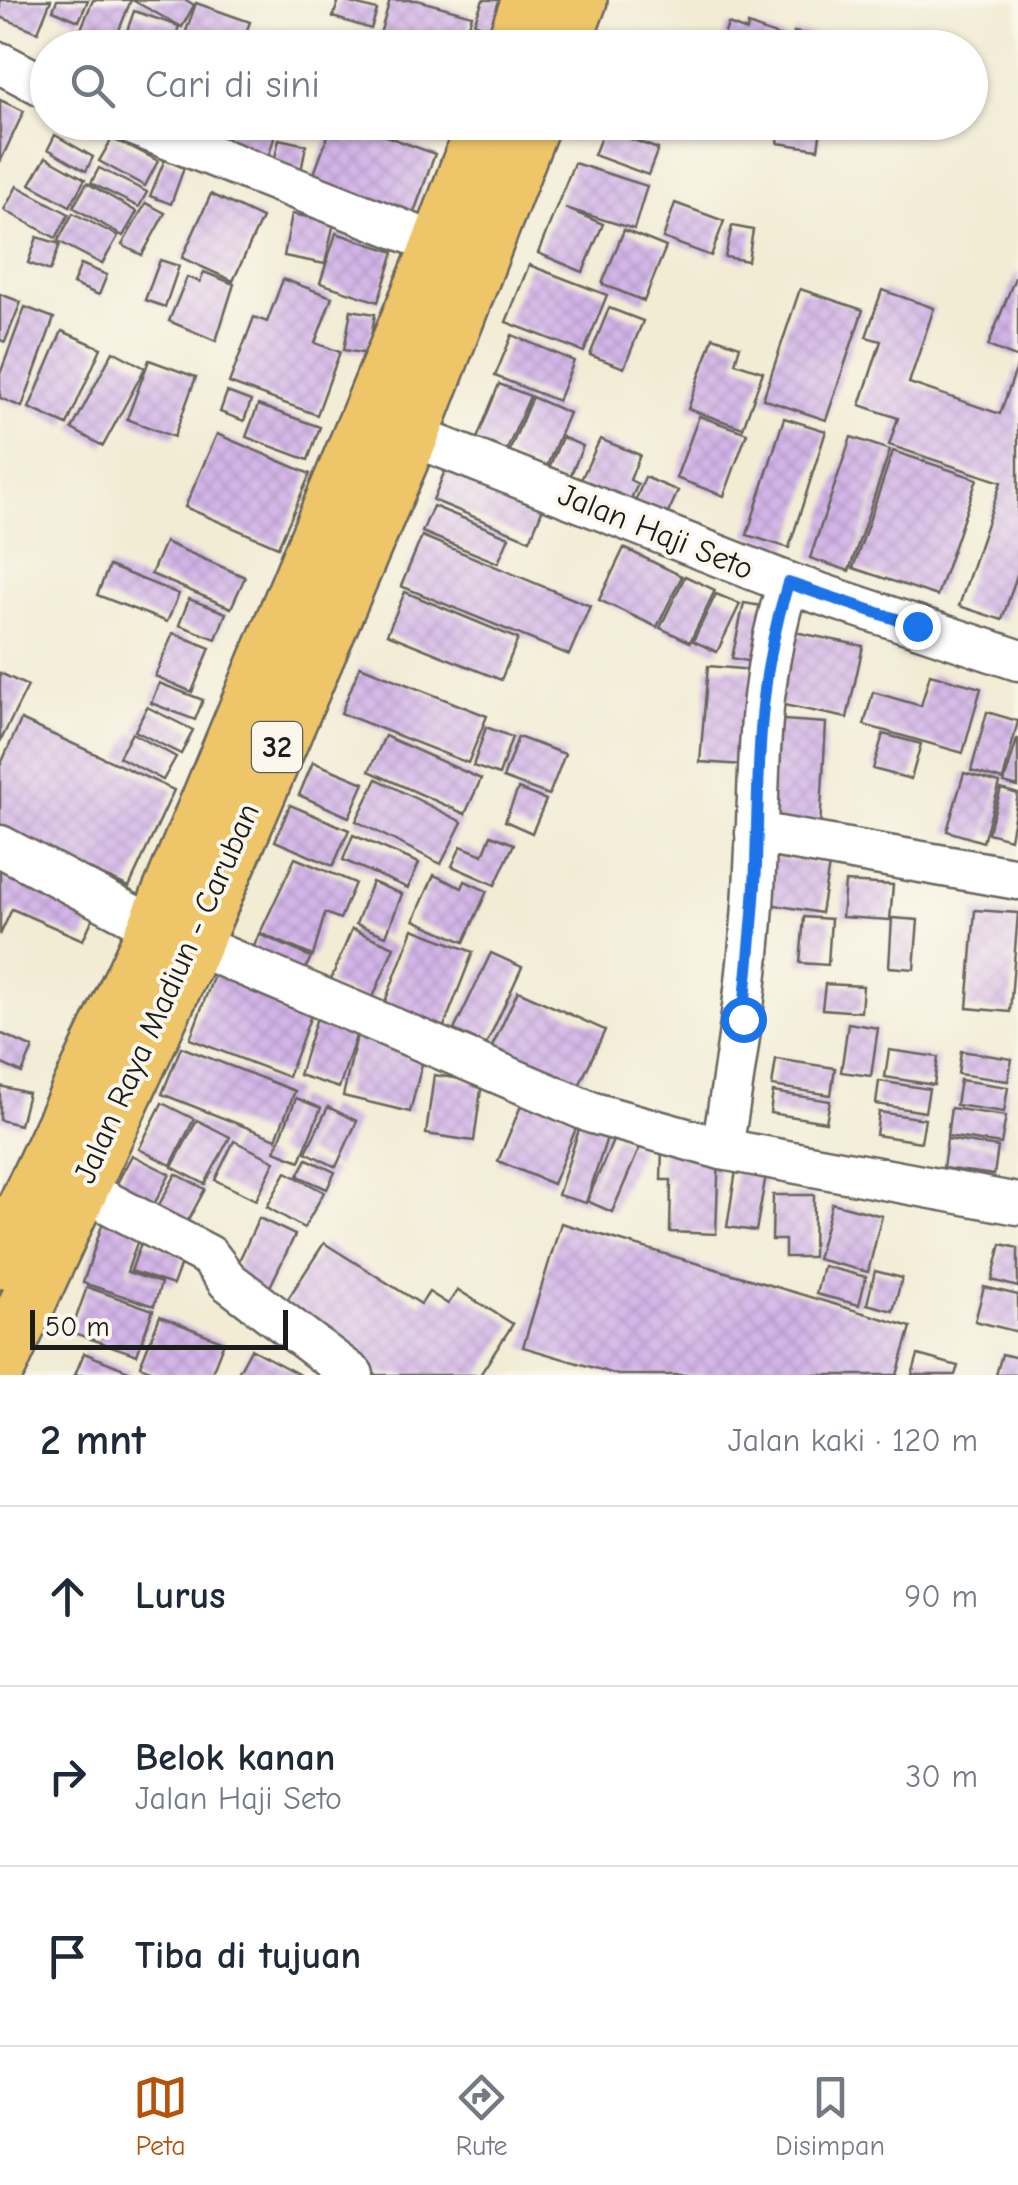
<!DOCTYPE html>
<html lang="id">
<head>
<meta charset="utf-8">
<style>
	:root { --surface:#fff; --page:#f6f6f7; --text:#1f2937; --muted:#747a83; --line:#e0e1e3; --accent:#b45309 }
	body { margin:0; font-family:"Comic Neue",sans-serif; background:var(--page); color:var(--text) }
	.scale { position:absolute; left:30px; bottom:25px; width:258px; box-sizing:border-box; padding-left:10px; border:5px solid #1c1c1c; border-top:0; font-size:28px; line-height:35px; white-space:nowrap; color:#1c1c1c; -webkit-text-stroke:8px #fbf7ec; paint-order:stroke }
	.stop { position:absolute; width:30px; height:30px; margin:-22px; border:8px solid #1a73e8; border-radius:50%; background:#fff }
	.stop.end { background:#1a73e8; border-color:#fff; box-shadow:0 2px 10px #0008 }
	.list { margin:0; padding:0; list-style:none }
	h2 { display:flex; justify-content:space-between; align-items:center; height:130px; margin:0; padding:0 40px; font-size:42px }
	h2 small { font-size:32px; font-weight:400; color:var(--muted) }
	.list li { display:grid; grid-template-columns:65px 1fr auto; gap:30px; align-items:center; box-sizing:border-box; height:180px; padding:0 40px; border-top:2px solid var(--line) }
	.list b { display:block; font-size:38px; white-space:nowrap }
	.list p { margin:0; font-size:32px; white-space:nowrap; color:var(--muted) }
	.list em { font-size:32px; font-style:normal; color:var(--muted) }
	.icon { flex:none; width:55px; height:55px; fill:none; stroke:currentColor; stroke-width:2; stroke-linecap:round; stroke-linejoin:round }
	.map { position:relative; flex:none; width:1018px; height:1375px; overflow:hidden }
	.search { position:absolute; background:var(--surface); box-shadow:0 2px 8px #0004; left:30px; right:30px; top:30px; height:110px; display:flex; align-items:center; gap:25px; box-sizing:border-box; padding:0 35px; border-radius:55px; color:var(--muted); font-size:38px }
	.sheet { height:670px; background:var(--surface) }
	nav { display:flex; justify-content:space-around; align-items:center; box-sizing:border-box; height:140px; border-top:2px solid var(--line); background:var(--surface); font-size:28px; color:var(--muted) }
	nav a { display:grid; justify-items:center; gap:5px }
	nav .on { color:var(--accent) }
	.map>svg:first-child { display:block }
</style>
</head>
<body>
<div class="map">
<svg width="1018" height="1375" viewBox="0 0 1018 1375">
	<defs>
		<pattern id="building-cross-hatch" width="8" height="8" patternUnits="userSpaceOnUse" patternTransform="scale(2.5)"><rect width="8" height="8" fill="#d3b5e8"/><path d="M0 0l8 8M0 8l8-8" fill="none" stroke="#b59bc6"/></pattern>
	</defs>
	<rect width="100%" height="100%" fill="#fbf7ec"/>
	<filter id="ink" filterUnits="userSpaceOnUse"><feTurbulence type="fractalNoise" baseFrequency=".01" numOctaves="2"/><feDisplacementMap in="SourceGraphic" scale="20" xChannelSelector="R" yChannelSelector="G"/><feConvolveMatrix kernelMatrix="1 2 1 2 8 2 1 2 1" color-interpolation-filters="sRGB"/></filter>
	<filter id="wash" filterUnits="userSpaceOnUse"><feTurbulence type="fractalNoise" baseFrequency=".0048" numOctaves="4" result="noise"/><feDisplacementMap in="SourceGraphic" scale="40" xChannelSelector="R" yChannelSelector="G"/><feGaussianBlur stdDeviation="2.25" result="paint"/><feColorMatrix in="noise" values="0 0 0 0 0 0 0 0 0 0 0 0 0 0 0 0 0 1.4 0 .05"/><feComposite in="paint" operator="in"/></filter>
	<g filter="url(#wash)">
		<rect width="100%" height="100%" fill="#f2ecd5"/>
		<g id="blocks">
			<g fill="url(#building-cross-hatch)">
				<polygon points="0,0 51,0 38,32 0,17"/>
				<polygon points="57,0 88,0 79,21 53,10"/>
				<polygon points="93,0 131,0 112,48 73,48"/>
				<polygon points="132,0 186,0 194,5 182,27"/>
				<polygon points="339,0 377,10 371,29 333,17"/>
				<polygon points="390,0 417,0 472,15 462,48 401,48 378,41"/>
				<polygon points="483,0 511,0 499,33 474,23"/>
				<polygon points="196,3 250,22 240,48 180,48"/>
				<polygon points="134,11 179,26 172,48 121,48"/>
				<polygon points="728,24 747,31 748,25 792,41 789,48 720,48"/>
				<polygon points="794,32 834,38 833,48 792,48"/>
				<polygon points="0,100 24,111 0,162"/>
				<polygon points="222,122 279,122 266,164 214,146"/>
				<polygon points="333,122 348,122 435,154 412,218 311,182"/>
				<polygon points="360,122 400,122 394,136"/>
				<polygon points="604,122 667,122 660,142"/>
				<polygon points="781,122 822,122 818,149 778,143"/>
				<polygon points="604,129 658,149 648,175 594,155"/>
				<polygon points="55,135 93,157 86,171 48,149"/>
				<polygon points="113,137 158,161 145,186 99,161"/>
				<polygon points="279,139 306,145 300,177 272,172"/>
				<polygon points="46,157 85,179 70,206 30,184"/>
				<polygon points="165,159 184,168 171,204 150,196"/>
				<polygon points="574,163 647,186 634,229 565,208 603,224 583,272 538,253"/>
				<polygon points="99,168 147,192 139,207 91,183"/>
				<polygon points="87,183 137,212 123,236 73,207"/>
				<polygon points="17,186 69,214 56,238 4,210"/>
				<polygon points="211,194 262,218 233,281 182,258"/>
				<polygon points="146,203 165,213 142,255 122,245"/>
				<polygon points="675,203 724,221 711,256 663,238"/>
				<polygon points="73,213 118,236 102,264 58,241"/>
				<polygon points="292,214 334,222 325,264 284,256"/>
				<polygon points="732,226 753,230 748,261 725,257"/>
				<polygon points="624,230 666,247 644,301 602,284"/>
				<polygon points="336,233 394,252 378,302 320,283"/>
				<polygon points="37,237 60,244 50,271 28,263"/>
				<polygon points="160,260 179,266 165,307 145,300"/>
				<polygon points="81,264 107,275 99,295 73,284"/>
				<polygon points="529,265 607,295 584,352 506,322"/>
				<polygon points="1018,270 1018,358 988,346"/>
				<polygon points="204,272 234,284 216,341 169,321 187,277 200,282"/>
				<polygon points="283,279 332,297 315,343 340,352 317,415 229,383 254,317 267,322"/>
				<polygon points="800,289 863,310 826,420 763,399"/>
				<polygon points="882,290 934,308 909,383 1000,414 1018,364 1018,572 1002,620 959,606 1001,482 889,445 898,418 860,405 881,341 866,337"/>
				<polygon points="0,294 21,302 5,342 0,340"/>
				<polygon points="25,307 54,318 22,407 0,398 0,374"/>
				<polygon points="609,308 643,321 624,368 590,355"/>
				<polygon points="351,310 375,314 368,354 344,350"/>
				<polygon points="62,331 101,348 67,425 29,408"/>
				<polygon points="512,335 574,361 558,401 495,376"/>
				<polygon points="713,337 740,346 735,363 763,372 743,428 688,409"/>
				<polygon points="113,351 145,368 103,446 72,429"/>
				<polygon points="149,360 196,377 174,437 127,419"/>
				<polygon points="499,384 530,396 503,459 474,446"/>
				<polygon points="227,392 251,401 244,421 220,412"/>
				<polygon points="532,397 569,413 544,473 507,457"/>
				<polygon points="258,405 320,427 308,460 246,437"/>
				<polygon points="699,416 747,433 724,496 676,478"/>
				<polygon points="784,418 826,431 789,548 747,535"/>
				<polygon points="217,434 310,474 278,547 185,507"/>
				<polygon points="562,437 583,446 567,484 546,475"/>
				<polygon points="851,437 890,450 849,571 810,558"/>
				<polygon points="600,439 640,455 630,480 638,484 628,505 579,484"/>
				<polygon points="893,451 977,479 937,596 853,568"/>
				<polygon points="446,468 543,508 530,540 433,500"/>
				<polygon points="645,477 678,491 664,522 632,509"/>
				<polygon points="433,506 509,537 498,563 422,532"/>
				<polygon points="422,536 590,606 569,655 401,586"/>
				<polygon points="165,542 245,577 231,608 151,574"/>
				<polygon points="624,548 682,576 657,627 599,600"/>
				<polygon points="109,566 179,594 167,622 97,595"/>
				<polygon points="685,576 715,590 690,642 660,628"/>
				<polygon points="405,592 518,639 501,680 387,634"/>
				<polygon points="716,594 740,604 717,652 693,641"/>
				<polygon points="189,599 226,613 216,639 179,625"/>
				<polygon points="744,603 773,608 761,664 732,658"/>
				<polygon points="790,631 863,646 847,718 774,703"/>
				<polygon points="173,633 210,648 192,692 155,676"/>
				<polygon points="360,666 487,716 468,763 341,713"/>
				<polygon points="708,666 752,670 744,765 700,762"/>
				<polygon points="0,673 28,686 0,742"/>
				<polygon points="930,674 981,688 963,753 864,725 873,692 921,706"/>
				<polygon points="159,683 203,700 195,720 151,703"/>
				<polygon points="147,707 193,730 181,754 135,731"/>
				<polygon points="987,712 1018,721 1003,780 971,771"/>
				<polygon points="769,719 826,723 820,829 762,825"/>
				<polygon points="21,720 174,790 129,887 0,829 0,766"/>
				<polygon points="486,727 512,737 499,775 473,766"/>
				<polygon points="132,733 176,757 163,780 119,757"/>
				<polygon points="883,734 921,744 911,779 873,769"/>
				<polygon points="385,736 481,779 465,814 369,771"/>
				<polygon points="518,737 565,754 549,795 503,778"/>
				<polygon points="1017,739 1018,739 1018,787 1004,783"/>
				<polygon points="313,762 364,783 349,817 299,795"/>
				<polygon points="964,773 1000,783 983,842 947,831"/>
				<polygon points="377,779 462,822 441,864 356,821"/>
				<polygon points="518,789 546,800 532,833 505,821"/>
				<polygon points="1001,789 1018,794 1010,839 988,833"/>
				<polygon points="290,805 349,830 333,866 275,841"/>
				<polygon points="353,835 419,863 408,888 343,860"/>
				<polygon points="491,835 514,844 495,885 452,866 461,846 483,855"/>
				<polygon points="771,857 829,865 821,913 764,903"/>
				<polygon points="295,858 355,883 340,919 325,913 313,956 260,933"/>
				<polygon points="0,869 96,911 83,940 12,909 0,935"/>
				<polygon points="434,875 462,888 465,881 487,891 464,942 414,920"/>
				<polygon points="372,882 402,894 386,936 356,924"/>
				<polygon points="845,882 893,885 890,920 842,917"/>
				<polygon points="975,910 1018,913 1010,1012 967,1008"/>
				<polygon points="804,917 831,919 828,965 800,963"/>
				<polygon points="892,918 918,920 914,969 889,967"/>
				<polygon points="352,929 394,947 371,1002 329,984"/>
				<polygon points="413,929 473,952 441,1034 381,1012"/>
				<polygon points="259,934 311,957 301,978 250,956"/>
				<polygon points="491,953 522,967 486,1045 454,1030"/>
				<polygon points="215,972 313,1010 288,1077 190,1039"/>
				<polygon points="825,984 863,986 861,1012 822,1009"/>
				<polygon points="518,991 605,1030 578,1088 491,1049"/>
				<polygon points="319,1011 360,1024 339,1088 299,1075"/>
				<polygon points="848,1023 878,1028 871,1076 841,1072"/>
				<polygon points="0,1033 33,1048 22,1073 0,1063"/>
				<polygon points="357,1035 425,1052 410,1112 343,1096"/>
				<polygon points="181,1047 295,1091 276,1139 162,1094"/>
				<polygon points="889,1050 938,1057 934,1085 885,1077"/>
				<polygon points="961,1051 1012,1059 1008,1081 958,1074"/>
				<polygon points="776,1059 835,1068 831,1095 772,1086"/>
				<polygon points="434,1075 482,1082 474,1141 426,1134"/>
				<polygon points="960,1080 1008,1087 1004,1112 956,1105"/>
				<polygon points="879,1081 929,1089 925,1112 876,1104"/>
				<polygon points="0,1086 28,1093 20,1125 0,1120"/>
				<polygon points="773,1092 830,1101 826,1122 770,1113"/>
				<polygon points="525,1096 580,1119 553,1184 498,1161"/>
				<polygon points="296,1098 321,1108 300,1161 275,1151"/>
				<polygon points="162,1103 194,1119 171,1165 139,1149"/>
				<polygon points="328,1107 357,1121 336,1167 306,1152"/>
				<polygon points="951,1108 1006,1116 1001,1144 947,1136"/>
				<polygon points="879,1112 925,1119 921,1142 876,1135"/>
				<polygon points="197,1120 230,1137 205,1184 172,1167"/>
				<polygon points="582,1120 610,1128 586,1203 558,1195"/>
				<polygon points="615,1136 640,1147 612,1212 587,1201"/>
				<polygon points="947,1139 998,1147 994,1175 943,1168"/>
				<polygon points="234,1141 275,1161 256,1200 215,1180"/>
				<polygon points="662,1148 719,1150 716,1234 670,1232 671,1180 661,1180"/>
				<polygon points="132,1155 170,1174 151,1210 113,1191"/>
				<polygon points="307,1159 335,1172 327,1189 298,1176"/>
				<polygon points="737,1164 767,1169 756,1231 727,1227"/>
				<polygon points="286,1172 324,1192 304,1228 267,1207"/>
				<polygon points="176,1174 205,1189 184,1228 155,1212"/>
				<polygon points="773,1195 814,1195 813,1257 785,1257 785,1240 772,1240"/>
				<polygon points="832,1203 882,1216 868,1272 817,1259"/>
				<polygon points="105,1216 142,1228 127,1272 161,1283 154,1306 83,1283"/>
				<polygon points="259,1218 295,1235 265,1297 230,1280"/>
				<polygon points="561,1223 911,1327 897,1375 618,1375 523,1347"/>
				<polygon points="142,1240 184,1255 173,1285 131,1271"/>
				<polygon points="324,1243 421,1304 429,1292 448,1304 458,1290 513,1324 480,1375 375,1375 278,1314"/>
				<polygon points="1001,1244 1018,1248 1018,1287 992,1280"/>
				<polygon points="823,1266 866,1277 859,1305 816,1294"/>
				<polygon points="875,1271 902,1278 893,1311 867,1304"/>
				<polygon points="87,1287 153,1310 137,1355 71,1332"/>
				<polygon points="984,1287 1018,1295 1018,1332 975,1321"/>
				<polygon points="160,1316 224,1342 211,1375 163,1375 140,1366"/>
				<polygon points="251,1349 300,1375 237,1375"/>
				<polygon points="84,1353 129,1371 128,1375 75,1375"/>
				<polygon points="1002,1354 1018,1358 1018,1375 996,1375"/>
				<polygon points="918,1355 958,1366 955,1375 912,1375"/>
			</g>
		</g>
	</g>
	<g filter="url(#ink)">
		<use href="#blocks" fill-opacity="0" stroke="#67655d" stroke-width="2.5"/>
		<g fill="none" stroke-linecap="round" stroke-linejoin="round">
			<defs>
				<g id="minor">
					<polyline points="0,63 48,88"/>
					<polyline points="126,122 440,245"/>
					<polyline points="411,435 788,583 1018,660"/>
					<polyline points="756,833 1018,879"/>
					<polyline points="0,846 156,928 593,1113 722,1149 1018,1204"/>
					<path d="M722 1149C737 1056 751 964 755 869 761 762 755 690 788 583"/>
					<polyline points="78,1187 209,1256 228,1281 353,1375"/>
				</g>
				<g id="trunk">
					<polyline points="513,48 530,0"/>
					<polyline points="561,48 579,0"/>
					<polyline points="0,1261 156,928 440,245 485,122"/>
					<polyline points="0,1363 193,944 411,435 532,122"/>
				</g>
			</defs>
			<use href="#minor" stroke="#67655d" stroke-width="45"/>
			<use href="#trunk" stroke="#67655d" stroke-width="60"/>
			<use href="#minor" stroke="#fff" stroke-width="40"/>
			<use href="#trunk" stroke="#eec569" stroke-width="55"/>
		</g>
	</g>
	<g fill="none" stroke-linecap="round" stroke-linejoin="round" filter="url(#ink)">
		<path stroke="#1a73e8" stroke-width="12" d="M743 1019C748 968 754 917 756 865 759 764 757 681 788 583L917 626"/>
	</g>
	<g text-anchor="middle" stroke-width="8" stroke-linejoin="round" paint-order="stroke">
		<rect fill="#fbf7ec" stroke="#5f5e5a" stroke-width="2.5" x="252" y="722" width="50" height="50" rx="8"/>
		<g font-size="30" font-weight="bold" fill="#1c1c1c">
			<text x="277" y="757">32</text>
		</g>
		<g font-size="32" fill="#1c1c1c" stroke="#fbf7ec">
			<text transform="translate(656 531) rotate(22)" y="11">Jalan Haji Seto</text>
			<text transform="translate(166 993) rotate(-66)" y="11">Jalan Raya Madiun - Caruban</text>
		</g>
	</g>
</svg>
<div class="scale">50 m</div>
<div class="stop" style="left:743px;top:1019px"></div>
<div class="stop end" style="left:917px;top:626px"></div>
<div class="search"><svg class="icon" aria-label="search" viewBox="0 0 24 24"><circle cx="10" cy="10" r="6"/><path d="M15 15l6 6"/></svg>Cari di sini</div>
</div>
<section class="sheet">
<h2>2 mnt<small>Jalan kaki · 120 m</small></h2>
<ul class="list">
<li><svg class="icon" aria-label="ahead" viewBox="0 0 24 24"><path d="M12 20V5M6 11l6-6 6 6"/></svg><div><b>Lurus</b></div><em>90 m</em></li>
<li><svg class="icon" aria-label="right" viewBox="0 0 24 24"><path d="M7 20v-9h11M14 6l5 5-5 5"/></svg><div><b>Belok kanan</b><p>Jalan Haji Seto</p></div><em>30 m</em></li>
<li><svg class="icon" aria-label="arrive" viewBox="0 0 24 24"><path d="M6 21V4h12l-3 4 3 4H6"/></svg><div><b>Tiba di tujuan</b></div></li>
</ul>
</section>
<nav>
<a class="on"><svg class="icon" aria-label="map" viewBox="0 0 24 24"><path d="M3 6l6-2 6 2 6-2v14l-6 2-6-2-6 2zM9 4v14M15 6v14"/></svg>Peta</a>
<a><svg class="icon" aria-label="directions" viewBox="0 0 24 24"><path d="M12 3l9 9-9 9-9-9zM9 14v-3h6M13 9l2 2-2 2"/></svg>Rute</a>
<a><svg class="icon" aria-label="saved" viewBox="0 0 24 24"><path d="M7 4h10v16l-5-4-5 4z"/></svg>Disimpan</a>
</nav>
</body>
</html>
